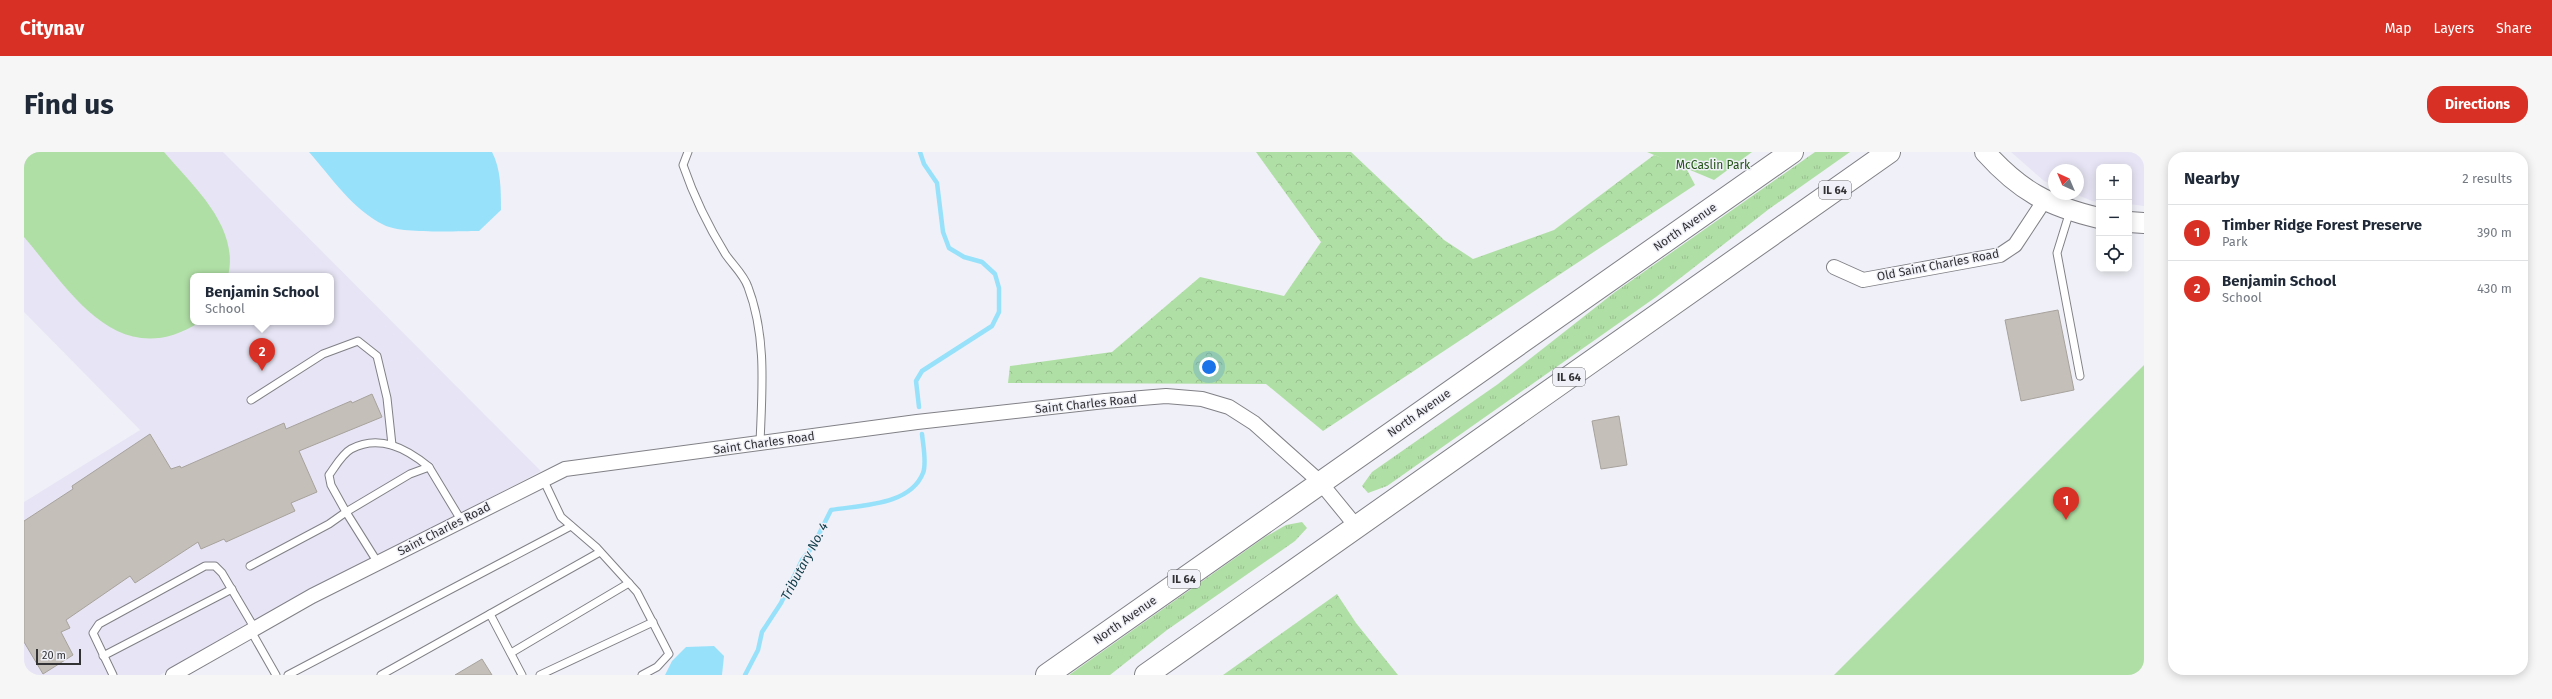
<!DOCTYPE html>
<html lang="en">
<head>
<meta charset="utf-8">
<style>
	:root { --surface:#fff; --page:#f6f6f7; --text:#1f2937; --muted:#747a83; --line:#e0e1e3; --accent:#d93025 }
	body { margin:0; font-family:"Fira Sans",sans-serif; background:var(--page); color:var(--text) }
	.controls { position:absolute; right:12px; top:12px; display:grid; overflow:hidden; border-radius:8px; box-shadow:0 2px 10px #0003 }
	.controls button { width:36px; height:36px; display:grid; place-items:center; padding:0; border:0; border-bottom:1px solid var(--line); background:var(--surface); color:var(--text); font:20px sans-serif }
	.compass { position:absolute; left:2024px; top:12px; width:36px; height:36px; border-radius:50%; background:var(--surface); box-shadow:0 2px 10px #0003; rotate:316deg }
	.scale { position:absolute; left:12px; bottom:10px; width:45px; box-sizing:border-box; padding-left:4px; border:2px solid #323235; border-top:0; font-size:11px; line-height:14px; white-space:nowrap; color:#323235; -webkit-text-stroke:3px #f0f0f8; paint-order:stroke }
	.you { position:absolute; left:1185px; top:215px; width:14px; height:14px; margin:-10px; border:3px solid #fff; border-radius:50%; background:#1a73e8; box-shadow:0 0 0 6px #1a73e833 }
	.badge { display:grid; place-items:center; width:26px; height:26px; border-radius:50%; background:var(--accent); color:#fff; font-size:13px; font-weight:700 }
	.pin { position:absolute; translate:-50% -33px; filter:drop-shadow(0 1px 2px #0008) }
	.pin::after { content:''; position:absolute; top:21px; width:14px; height:12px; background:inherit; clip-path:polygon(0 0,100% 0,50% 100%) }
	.popup { position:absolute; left:166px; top:121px; width:144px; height:52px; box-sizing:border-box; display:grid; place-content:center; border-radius:8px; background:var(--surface); filter:drop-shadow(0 1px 3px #0005); font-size:13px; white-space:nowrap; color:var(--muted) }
	.popup b { font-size:15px; color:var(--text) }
	.popup::after { content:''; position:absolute; left:50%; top:100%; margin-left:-8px; border:8px solid transparent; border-top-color:var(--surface) }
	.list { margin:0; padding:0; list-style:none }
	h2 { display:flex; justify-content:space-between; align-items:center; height:52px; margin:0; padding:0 16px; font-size:17px }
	h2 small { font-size:13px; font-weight:400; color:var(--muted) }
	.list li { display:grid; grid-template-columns:26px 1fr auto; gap:12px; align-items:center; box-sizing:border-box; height:56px; padding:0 16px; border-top:1px solid var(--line) }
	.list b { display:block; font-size:15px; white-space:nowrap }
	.list p { margin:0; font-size:13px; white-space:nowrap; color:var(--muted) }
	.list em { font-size:13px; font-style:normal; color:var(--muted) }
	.icon { flex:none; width:22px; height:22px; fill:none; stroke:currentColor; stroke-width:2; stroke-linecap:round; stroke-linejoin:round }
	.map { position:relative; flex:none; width:2120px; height:523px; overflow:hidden; border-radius:16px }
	header { display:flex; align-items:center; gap:24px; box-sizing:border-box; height:56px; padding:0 20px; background:var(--accent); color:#fff }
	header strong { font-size:19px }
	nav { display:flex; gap:22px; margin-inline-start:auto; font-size:14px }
	.intro { display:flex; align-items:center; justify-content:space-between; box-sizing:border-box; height:96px; padding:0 24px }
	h1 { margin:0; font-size:28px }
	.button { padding:10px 18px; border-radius:16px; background:var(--accent); color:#fff; font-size:14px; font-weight:700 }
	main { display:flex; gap:24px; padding:0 24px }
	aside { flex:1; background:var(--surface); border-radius:16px; box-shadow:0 2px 10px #0003 }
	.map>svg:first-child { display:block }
</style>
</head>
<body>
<header>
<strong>Citynav</strong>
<nav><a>Map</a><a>Layers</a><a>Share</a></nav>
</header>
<div class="intro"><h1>Find us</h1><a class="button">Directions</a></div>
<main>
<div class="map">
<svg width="2120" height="523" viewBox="0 0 2120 523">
	<defs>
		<pattern id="grass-tufts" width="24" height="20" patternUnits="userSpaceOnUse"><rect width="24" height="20" fill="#b0dfa5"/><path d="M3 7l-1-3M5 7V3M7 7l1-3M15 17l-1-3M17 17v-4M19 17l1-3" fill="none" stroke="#98c08f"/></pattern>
		<pattern id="forest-crowns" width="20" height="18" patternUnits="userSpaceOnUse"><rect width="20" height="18" fill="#b0dfa5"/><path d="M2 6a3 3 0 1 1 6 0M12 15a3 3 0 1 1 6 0" fill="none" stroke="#98c08f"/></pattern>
	</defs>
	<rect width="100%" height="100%" fill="#f0f0f8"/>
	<g fill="#e7e5f5" fill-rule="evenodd">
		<path d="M0 0H199L517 319 136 523H0V350L116 278 0 160ZM169 124H307V170H169Z"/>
		<polygon points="1987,0 2120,0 2120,54 2105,52 2105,15 2075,15 2075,50 2068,49 2051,42 2054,42 2054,18 2030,18 2030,33 2020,29"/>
	</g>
	<g fill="url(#grass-tufts)">
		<polygon points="1791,0 1826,0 1745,57 1632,145 1363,334 1344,341 1338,334 1348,320 1474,232 1591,140"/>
		<polygon points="1278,370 1283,376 1271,389 1143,478 1086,523 1045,523 1241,385 1262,373"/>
	</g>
	<g fill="url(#forest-crowns)">
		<polygon points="1232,0 1327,0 1420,88 1449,107 1530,78 1630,3 1661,14 1671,33 1299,279 1242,232 984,231 986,214 1088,200 1176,125 1260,144 1297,90"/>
		<polygon points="1313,442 1332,471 1374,523 1199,523"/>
	</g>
	<g fill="#b0dfa5">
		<path d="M0 0H140C169 34 216 75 204 124H169V170H176C94 222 47 140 0 85Z"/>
		<polygon points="1623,0 1728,0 1690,28"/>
		<polygon points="2120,213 2120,523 1810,523"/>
	</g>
	<g fill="#97e1fa">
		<path d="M285 0H468C477 17 477 38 477 58L455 79C433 79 377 82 360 73 329 58 307 25 285 0Z"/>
		<polygon points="690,494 700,504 698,523 641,523 648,509 662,495"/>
	</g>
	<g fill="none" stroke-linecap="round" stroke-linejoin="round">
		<g stroke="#97e1fa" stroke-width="4.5">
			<polyline points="895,255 892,229 898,219 968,174 975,160 975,136 971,122 958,110 940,105 925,96 919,80 913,31 900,12 896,0"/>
			<path d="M721 523 734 498 738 480 757 451 778 408 789 394 807 358C836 353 886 354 899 321 903 311 899 293 898 282"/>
		</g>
	</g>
	<g fill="#c5bfb9" stroke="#a7a29c">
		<polygon points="2034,158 2050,238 1997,249 1981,168"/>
		<polygon points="348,242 358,265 275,299 293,340 267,351 271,359 202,390 200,387 177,397 174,390 111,431 106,424 42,468 46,476 37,480 49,503 19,522 0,490 0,369 49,337 48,334 126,282 147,317 156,314 157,316 260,271 262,277 327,249 328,251"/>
		<polygon points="1595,264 1603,313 1577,317 1568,269"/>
		<polygon points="458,507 468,523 431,523"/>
	</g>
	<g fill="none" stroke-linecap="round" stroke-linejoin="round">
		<defs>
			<g id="lane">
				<path d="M664 0 659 13C670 45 684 74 702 103 709 113 720 123 724 135 743 185 738 239 736 291"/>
				<polyline points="2046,59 2033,101 2056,224"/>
				<polyline points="227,248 299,202 334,189 353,204 363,246 368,293"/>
				<polyline points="519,327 537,365 573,396 613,440 645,502 633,515 618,523"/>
				<polyline points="354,411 322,360 386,322 405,315 437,368"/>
				<path d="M226 414 305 372 322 360 307 333 305 323C311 315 318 302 327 297 355 282 382 296 405 315"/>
				<polyline points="466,462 576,400"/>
				<polyline points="227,479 252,523"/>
				<polyline points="487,501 605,431"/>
				<polyline points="79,504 208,437"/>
				<polyline points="89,523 69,481 75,472 181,414 191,414 198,421 231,477"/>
				<polyline points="264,523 547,374"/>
				<polyline points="357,523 466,462 498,523"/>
				<polyline points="516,523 629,470"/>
			</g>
			<g id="street">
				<polyline points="1810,115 1839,128 1976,103 1991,93 2020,49"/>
				<polyline points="149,523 288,444 541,317 893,270 1081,249 1142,244 1178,247 1205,255 1230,271 1296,330 1332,374"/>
			</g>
			<g id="secondary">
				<path d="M1961 0C1996 39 2024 54 2075 66"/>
				<polyline points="2105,70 2120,71"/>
			</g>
			<g id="primary">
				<polyline points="1023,523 1768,0"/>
				<polyline points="1122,523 1865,0"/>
			</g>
		</defs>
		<use href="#lane" stroke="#818087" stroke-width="9"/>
		<use href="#street" stroke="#818087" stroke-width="16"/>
		<use href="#secondary" stroke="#818087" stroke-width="22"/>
		<use href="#primary" stroke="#818087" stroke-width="24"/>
		<use href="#lane" stroke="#fff" stroke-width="7"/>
		<use href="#street" stroke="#fff" stroke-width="14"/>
		<use href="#secondary" stroke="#fff" stroke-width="20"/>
		<use href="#primary" stroke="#fff" stroke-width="22"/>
	</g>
	<g text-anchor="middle" stroke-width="3" stroke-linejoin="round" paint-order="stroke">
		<g fill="#f0f0f8" stroke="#6b6b70" stroke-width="1">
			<rect x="1795" y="29" width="32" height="18" rx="3"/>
			<rect x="1529" y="216" width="32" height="18" rx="3"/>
			<rect x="1144" y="418" width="32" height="18" rx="3"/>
		</g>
		<g font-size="11" font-weight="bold" fill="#323235">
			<text x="1811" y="42">IL 64</text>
			<text x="1545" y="229">IL 64</text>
			<text x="1160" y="431">IL 64</text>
		</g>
		<g font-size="12" fill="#235317" stroke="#f0f0f8">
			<text x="1689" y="17">McCaslin Park</text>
		</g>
		<g font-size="12" fill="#323235" stroke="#f0f0f8">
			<text transform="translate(1661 75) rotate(-35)" y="4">North Avenue</text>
			<text transform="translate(1914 113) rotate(-11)" y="4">Old Saint Charles Road</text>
			<text transform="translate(1062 252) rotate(-6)" y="4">Saint Charles Road</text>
			<text transform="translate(1395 261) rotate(-35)" y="4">North Avenue</text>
			<text transform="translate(740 291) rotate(-8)" y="4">Saint Charles Road</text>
			<text transform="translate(420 377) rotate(-27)" y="4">Saint Charles Road</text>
			<text transform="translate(1101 468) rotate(-35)" y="4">North Avenue</text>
		</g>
		<g font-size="13" font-style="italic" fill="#0f3c49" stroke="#f0f0f8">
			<text transform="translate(780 409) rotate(-62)" y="5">Tributary No. 4</text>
		</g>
	</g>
</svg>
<div class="controls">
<button>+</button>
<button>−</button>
<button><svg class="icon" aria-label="locate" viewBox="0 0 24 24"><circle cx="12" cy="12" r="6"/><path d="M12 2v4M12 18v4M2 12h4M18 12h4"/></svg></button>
</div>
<svg class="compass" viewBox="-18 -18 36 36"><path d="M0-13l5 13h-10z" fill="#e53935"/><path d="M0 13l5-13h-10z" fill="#747a83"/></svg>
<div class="scale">20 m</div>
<div class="you"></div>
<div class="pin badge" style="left:2042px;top:368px">1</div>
<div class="pin badge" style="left:238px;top:219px">2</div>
<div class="popup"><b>Benjamin School</b>School</div>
</div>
<aside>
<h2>Nearby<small>2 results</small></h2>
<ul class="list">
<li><span class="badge">1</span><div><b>Timber Ridge Forest Preserve</b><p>Park</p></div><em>390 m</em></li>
<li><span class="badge">2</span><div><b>Benjamin School</b><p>School</p></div><em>430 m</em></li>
</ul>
</aside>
</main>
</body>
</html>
